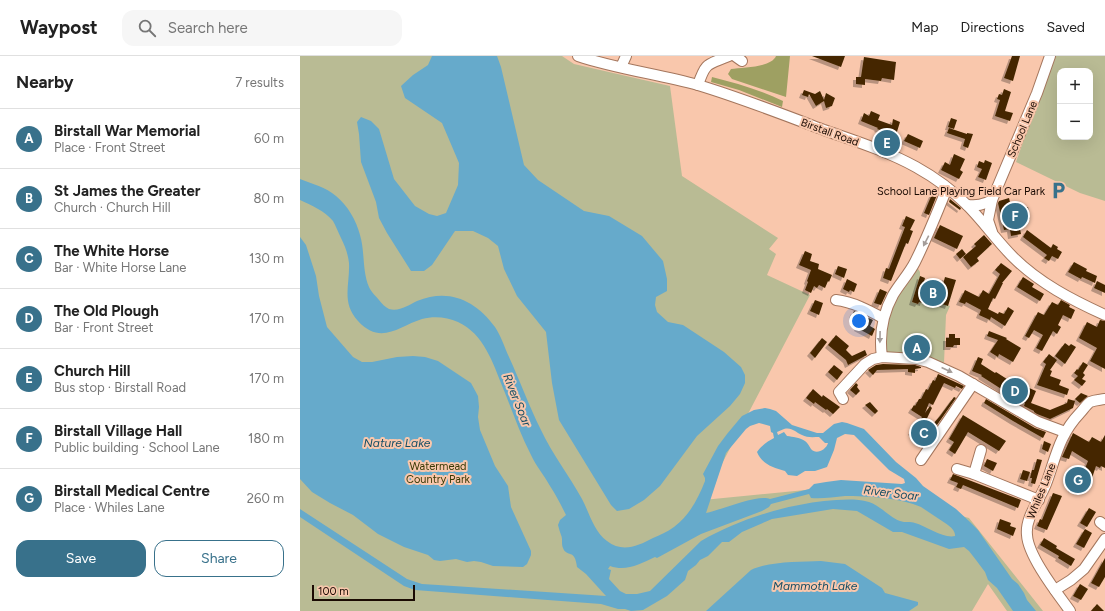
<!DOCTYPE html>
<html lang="en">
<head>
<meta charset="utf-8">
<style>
	:root { --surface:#fff; --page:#f6f6f6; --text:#222; --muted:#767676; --line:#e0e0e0; --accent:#38718b }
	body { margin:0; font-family:Figtree,sans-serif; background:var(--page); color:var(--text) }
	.controls { position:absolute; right:12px; top:12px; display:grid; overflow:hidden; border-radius:8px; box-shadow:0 4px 16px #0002 }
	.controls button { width:36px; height:36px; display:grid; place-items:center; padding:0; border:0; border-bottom:1px solid var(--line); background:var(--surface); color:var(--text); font:20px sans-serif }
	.scale { position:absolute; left:12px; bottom:10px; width:103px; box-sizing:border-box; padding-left:4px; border:2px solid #1b0b03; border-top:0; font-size:11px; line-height:14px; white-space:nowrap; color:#1b0b03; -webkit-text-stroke:3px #f9c7ac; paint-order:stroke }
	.you { position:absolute; left:559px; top:265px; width:14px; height:14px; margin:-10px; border:3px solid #fff; border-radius:50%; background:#1a73e8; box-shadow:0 0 0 6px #1a73e833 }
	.badge { display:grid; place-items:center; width:26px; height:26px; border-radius:50%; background:var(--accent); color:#fff; font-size:13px; font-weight:700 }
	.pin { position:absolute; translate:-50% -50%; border:2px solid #fff; box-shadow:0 1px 4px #0006 }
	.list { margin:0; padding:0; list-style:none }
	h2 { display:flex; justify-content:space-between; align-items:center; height:52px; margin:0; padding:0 16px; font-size:17px }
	h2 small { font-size:13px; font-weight:400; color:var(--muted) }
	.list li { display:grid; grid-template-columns:26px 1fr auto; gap:12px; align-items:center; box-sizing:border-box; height:60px; padding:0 16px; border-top:1px solid var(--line) }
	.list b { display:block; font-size:15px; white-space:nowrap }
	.list p { margin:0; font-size:13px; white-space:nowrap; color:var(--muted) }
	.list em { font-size:13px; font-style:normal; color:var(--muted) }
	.actions { display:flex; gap:8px; padding:12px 16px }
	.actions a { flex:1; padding:9px 0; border:1px solid var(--accent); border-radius:12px; text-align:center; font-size:14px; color:var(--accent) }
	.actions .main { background:var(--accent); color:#fff }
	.icon { flex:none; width:22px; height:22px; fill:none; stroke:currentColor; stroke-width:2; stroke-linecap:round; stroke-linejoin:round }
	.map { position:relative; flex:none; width:805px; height:555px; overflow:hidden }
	header { display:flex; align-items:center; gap:24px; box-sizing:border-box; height:56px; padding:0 20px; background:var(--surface); border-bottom:1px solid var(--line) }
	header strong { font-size:19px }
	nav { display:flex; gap:22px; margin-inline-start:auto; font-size:14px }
	.search { width:280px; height:36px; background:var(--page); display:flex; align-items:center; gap:10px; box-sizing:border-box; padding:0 14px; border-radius:12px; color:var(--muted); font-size:15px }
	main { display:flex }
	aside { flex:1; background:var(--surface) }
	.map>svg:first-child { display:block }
</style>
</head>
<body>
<header>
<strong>Waypost</strong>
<div class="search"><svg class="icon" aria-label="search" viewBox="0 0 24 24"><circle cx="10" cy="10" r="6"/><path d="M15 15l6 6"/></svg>Search here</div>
<nav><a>Map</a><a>Directions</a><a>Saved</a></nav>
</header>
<main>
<aside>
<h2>Nearby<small>7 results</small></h2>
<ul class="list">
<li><span class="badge">A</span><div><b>Birstall War Memorial</b><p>Place · Front Street</p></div><em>60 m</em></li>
<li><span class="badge">B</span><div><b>St James the Greater</b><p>Church · Church Hill</p></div><em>80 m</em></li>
<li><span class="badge">C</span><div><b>The White Horse</b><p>Bar · White Horse Lane</p></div><em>130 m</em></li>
<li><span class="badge">D</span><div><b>The Old Plough</b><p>Bar · Front Street</p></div><em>170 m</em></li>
<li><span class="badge">E</span><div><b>Church Hill</b><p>Bus stop · Birstall Road</p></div><em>170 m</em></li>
<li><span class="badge">F</span><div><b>Birstall Village Hall</b><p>Public building · School Lane</p></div><em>180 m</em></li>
<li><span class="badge">G</span><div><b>Birstall Medical Centre</b><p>Place · Whiles Lane</p></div><em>260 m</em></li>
</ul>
<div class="actions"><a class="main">Save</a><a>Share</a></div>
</aside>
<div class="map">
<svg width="805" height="555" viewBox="0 0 805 555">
	<defs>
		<filter id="shadow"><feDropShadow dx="-3" dy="3" stdDeviation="0" flood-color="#0004"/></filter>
	</defs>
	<rect width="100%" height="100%" fill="#f9c7ac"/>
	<g fill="#b9bb94" fill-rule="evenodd">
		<polygon points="0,0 262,0 274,8 370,30 382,120 478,182 469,193 476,198 467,219 510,239 403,444 526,432 558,432 669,462 743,555 707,555 688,528 672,555 0,555"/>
		<path d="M753 0H805V145L780 137 716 106ZM760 15H790V81H760Z"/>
		<path d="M617 211 620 216V220L612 246 618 248 619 246 623 247 624 242 650 250 646 259 644 307 623 301 624 292 618 285C611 288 612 295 611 301L585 298 582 280 596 240Z"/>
	</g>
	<g fill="#9ea062">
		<path d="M476 0H490L486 41 432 23 428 18 431 13C442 11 471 12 476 0Z"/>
		<path d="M412 21C436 27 460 34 483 45L482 51 439 34 411 26Z"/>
	</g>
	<g fill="#66aacb" fill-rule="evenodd">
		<polygon points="132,0 197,0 201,11 224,109 238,124 284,155 309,160 342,180 363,205 367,223 367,235 356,241 355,249 357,256 368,266 383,269 424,296 441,311 445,319 445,327 440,338 430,350 397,380 360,430 344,444 329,453 317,455 311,449 259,364 252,327 246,276 217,240 204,213 198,190 188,182 173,175 155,175 132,209 124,215 111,215 87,177 79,162 76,146 61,106 59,78 57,66 61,61 71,65 79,73 94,123 115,150 129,158 137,160 146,157 158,129 159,107 142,67 105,42 101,30 113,19 128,9"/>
		<path d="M0 123C12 128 26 131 36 140 48 150 56 164 60 179 65 195 62 215 69 231 71 236 76 240 79 244 82 248 85 251 89 253 99 256 109 249 117 245 149 232 175 244 195 271 201 280 204 290 209 301 220 325 229 350 241 374 252 398 269 419 282 443 289 456 294 476 307 485 322 497 338 490 353 482 360 479 367 476 374 471 389 460 398 443 405 425V422L403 418 418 390 427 378 442 360 454 354 465 352 470 353 476 355 492 369 517 377H523L534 368 542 366 547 367 564 373 596 406 616 422 623 430 656 453 670 466 678 474 712 523 718 528 724 537 727 544 736 555H713L697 532 688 524 685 516 676 504 669 495 664 491 649 493 602 476H593L557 455 533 453 472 463 442 476 429 486H422L408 500 400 504 396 509 388 515 385 524 367 540 343 554 331 555 325 553H318L301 548 115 534 104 530 0 461V453L107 523 122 528 138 529 306 540 286 518 277 511C275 492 267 502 263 492 261 488 263 483 261 479 260 476 259 473 258 469L260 464 266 459C261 449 256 439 250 430 244 419 236 410 231 399 220 378 212 354 203 332 193 307 184 278 158 266 147 261 134 260 122 263 99 270 81 290 58 265 41 246 50 229 49 207 48 198 45 190 41 182 38 176 36 170 33 165 25 155 11 149 0 144ZM459 367 470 370 471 376 473 377 474 382C468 385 461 390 457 396 462 408 473 412 485 415L488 419 497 420 505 415H515L527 411 534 394 537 382 545 378 554 379 589 414 604 423 605 427 602 428 541 424 526 426 514 428 509 433 470 443C458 438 421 454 406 457L426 397 446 373 450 370ZM484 373C492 371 495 376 502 379 507 382 514 381 519 381L525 387H528C526 394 516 399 511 393 509 390 508 387 505 385 499 381 493 381 487 380L484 376 478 379 477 376ZM509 438 511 442C522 443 534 441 545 440 566 440 602 442 621 451 627 455 633 459 639 463 645 467 656 473 655 480 644 483 626 470 615 467 611 465 605 467 600 465 589 461 581 450 569 446 554 442 539 444 524 445 481 450 438 464 401 485L350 535 337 538H326L320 535 309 523 311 514 308 513 310 510C326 516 340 508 355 501L357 502 401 478 462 455 469 451 471 448Z"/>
		<polygon points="0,181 6,189 16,220 19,240 27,271 53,301 62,306 72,306 97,301 113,300 125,301 138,305 171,327 178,340 179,351 178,361 180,374 195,410 208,430 211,451 231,495 231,499 227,508 223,511 193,510 181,506 174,505 167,506 156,503 140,505 134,504 128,499 104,491 78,478 53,459 30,447 12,436 0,423"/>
		<path d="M521 505 545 508 582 532 585 537 618 546V549L609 555H406L451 514C470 505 500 506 521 505Z"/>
	</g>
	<g fill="#442800" filter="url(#shadow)">
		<polygon points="512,0 545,0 541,11"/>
		<polygon points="712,0 720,0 713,25 704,22"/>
		<polygon points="564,1 596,6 594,24 582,22 581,25 565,23 565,29 556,28 556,21 561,21"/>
		<polygon points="704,33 711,36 705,55 713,57 710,65 695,60 700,44 697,43 699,38 702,39"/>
		<polygon points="504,34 515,38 520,35 524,44 526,37 535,42 532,50 526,52 524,45 516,50 509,38 508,41 502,39"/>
		<polygon points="571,55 580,59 578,64 592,69 593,63 600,66 596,79 577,73 578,72 561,65 564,57 569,60"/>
		<polygon points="651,62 657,64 654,73 648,71"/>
		<polygon points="649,72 667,78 667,77 673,78 668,92 663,90 665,83 647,77"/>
		<polygon points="608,78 623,85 620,92 604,85"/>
		<polygon points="654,98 665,103 660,114 663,116 659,123 641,114 645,106 650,109"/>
		<polygon points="685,104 692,107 686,124 678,121 682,113 677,111 679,105 684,107"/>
		<polygon points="635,131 639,134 629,159 624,157"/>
		<polygon points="709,142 712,155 728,151 730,163 716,166 719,168 721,178 711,180 710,173 704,174 698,147 699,145"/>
		<polygon points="650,143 661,152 660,154 649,146"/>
		<polygon points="606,160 615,164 610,174 613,175 608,188 606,187 591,225 583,222 586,212 589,213 605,171 602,170"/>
		<polygon points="640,169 663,180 657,193 634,182"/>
		<polygon points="727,174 751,192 753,188 758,191 757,193 762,196 758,203 752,200 749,205 744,202 747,199 723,181"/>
		<polygon points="684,179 692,188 677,202 679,205 671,211 663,201 676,190 674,188"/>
		<polygon points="662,193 666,198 660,203 656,198"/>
		<polygon points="505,195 512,198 510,205 519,208 518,213 532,219 529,226 528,225 525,232 519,229 517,232 514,230 511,237 505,234 508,226 507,225 511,214 499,209"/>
		<polygon points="774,206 787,213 786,215 797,220 795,227 782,221 781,223 768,216"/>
		<polygon points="701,207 712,215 702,227 703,227 695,243 693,242 688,253 698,258 699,256 704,258 708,251 714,255 705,270 691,261 690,264 679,259 681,254 666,246 665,248 659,246 665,234 679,241 683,234 689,238 700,218 695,214"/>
		<polygon points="538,210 547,213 544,222 535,218"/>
		<polygon points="620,220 625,222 624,226 642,232 645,221 656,224 648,250 624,242 623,247 619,246 618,248 612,246"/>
		<polygon points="723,221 734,228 732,231 744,238 740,245 717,231"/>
		<polygon points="547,223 557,228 554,236 550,234 549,236 543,233"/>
		<polygon points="797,225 805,229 805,237 794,232"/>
		<polygon points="580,233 587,236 581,249 574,247"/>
		<polygon points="515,244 523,247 519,259 510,255"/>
		<polygon points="761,244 770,249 769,251 775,254 771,263 763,259 758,269 761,271 757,278 753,275 742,295 736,292 743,279 734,274 729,282 725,280 738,256 744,259 752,246 758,249"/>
		<polygon points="554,255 573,264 570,270 575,273 572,280 557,272 561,264 552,259"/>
		<polygon points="800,264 805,265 805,313 790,305 797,292 779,282 787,266 797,271"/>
		<polygon points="689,275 707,282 706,283 721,292 713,306 699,298 698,301 690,296 698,284 687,280"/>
		<polygon points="649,278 655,278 655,282 660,282 660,289 654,289 653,291 646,291 646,282 649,282"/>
		<polygon points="536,279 549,290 546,294 552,300 565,294 567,299 548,309 546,304 528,289"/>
		<polygon points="522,282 527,286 515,302 510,297"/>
		<polygon points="765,287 769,290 771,288 776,291 765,308 755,300"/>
		<polygon points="749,298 757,304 750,314 752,315 750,320 761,324 759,329 769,333 767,339 737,329 746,308 743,306"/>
		<polygon points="678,301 683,303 681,308 695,317 696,316 710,325 711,324 736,335 731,347 750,354 767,347 768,343 775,345 773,352 750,363 737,358 734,356 734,355 724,350 725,347 705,338 706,336 681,320 682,319 672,315"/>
		<polygon points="783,306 788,309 783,317 785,319 782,323 786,325 782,330 774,324 778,320 774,317 777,313 778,314"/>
		<polygon points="583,308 615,309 621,311 621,312 615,313 615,317 608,316 608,313 577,314 573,319 568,314 576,309"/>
		<polygon points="534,309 543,316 537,324 528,316"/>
		<polygon points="638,318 664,330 662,333 656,330 655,332 644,327 633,349 629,347 625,357 630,350 632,352 618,381 611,376 622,361 611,354 614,349 615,350 619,343 621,343 626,333 628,334 633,324 635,325"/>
		<polygon points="556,327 558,329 557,331 560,335 556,339 550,334"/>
		<polygon points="513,333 522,341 523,339 540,351 533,358 527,353 526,354 515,346 514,348 506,342"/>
		<polygon points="781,337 788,340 780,347 775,343"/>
		<polygon points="654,341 656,342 625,386 620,383 640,360"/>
		<polygon points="686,343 735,372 746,376 743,382 713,365 684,347"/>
		<polygon points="570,346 578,355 575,358 565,349"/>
		<polygon points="663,359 706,385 699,395 668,376 655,398 649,394 654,386 649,383"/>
		<polygon points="773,377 789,386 792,381 801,386 805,379 805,412 801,410 800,412 796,410 791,425 786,423 781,436 771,433 775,424 772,423 774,418 776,418 778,413 784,415 788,405 772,395 769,403 762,401"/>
		<polygon points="744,385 751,388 748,396 742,393"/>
		<polygon points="687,403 697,407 693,415 684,410"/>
		<polygon points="737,403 742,404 735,428 731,427 732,422 730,422 732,414 734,414"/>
		<polygon points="723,414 730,416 727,425 720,423"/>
		<polygon points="653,418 721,444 718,452 663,429 661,433 656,431 658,427 650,424"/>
		<polygon points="753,437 762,440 747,474 737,470 740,463 742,464"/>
		<polygon points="789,452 796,456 787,471 780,467"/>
		<polygon points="700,463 711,467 710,470 716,472 713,480 697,473"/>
		<polygon points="785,473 792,477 784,492 776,488"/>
		<polygon points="744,482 757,490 756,492 775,503 771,510 758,502 759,500 740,489"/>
		<polygon points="805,502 805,521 799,531 791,527"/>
		<polygon points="780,528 788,533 781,544 773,540"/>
		<polygon points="797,548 804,555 791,555"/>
	</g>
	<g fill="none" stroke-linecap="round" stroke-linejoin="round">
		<defs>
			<g id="minor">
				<path d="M278 0C317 13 358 18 398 29 441 42 482 58 524 74 555 85 587 95 616 111 634 121 652 134 667 149 683 165 697 185 713 201 739 227 772 244 805 259"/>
				<polyline points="435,0 442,5"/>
				<polyline points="321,11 326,0"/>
				<path d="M398 29C406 5 408 9 429 0"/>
				<path d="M667 149C677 150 683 149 692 144"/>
				<polyline points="692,176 688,164 692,144 737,37 750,0"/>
				<path d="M536 244C553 246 568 254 583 262"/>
				<path d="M582 301C579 279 582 259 593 239 600 227 609 218 615 206 627 182 637 157 647 132"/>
				<polyline points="543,343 539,336 565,308 573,303 582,301 616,303 628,306 659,320 738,366 765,376"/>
				<polyline points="621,404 673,328"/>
				<polyline points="657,413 674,418 739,444"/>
				<polyline points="674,418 681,394"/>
				<polyline points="800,466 805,470"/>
				<polyline points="755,534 771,524 784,513 805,483"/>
				<path d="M770 555C757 537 728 500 727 479 725 461 740 444 746 428 756 401 759 379 780 357 783 354 786 349 790 346 795 344 800 344 805 343"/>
			</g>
		</defs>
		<use href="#minor" stroke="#a4765d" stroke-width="12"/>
		<use href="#minor" stroke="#fff" stroke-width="10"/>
	</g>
	<defs><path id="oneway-solid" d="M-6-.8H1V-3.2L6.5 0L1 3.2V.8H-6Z"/></defs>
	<g fill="#a49d9a">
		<use href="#oneway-solid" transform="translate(626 185) rotate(117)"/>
		<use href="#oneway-solid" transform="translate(580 281) rotate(91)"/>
		<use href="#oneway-solid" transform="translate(647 314) rotate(25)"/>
	</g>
	<defs>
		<symbol id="parking-bare" viewBox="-9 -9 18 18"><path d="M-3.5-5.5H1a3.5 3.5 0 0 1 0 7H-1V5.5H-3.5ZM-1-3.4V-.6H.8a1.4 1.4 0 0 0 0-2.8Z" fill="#38718b" stroke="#f9c7ac" stroke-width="2.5" paint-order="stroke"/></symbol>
	</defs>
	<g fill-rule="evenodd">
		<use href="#parking-bare" x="746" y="122" width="25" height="25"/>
	</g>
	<g text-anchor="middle" stroke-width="4" stroke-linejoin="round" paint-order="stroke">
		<g font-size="11" fill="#1b0b03" stroke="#f9c7ac">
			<text transform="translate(722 73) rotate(-67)" y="4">School Lane</text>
			<text transform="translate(530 76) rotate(20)" y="4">Birstall Road</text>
			<text transform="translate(741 435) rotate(-68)" y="4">Whiles Lane</text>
		</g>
		<g font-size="11" fill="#1b0b03" stroke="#f9c7ac" text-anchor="end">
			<text x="745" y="139">School Lane Playing Field Car Park</text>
		</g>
		<g font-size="11" fill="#393905" stroke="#f9c7ac">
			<text x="138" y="414">Watermead<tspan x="138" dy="13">Country Park</tspan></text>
		</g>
		<g font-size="12" font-style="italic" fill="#144d64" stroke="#f9c7ac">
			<text transform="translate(217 344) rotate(68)" y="4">River Soar</text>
			<text x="97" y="391">Nature Lake</text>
			<text transform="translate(591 437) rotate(7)" y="4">River Soar</text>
			<text x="515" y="534">Mammoth Lake</text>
		</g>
	</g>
</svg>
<div class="controls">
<button>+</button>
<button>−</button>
</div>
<div class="scale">100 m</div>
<div class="you"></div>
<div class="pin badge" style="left:617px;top:292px">A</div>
<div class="pin badge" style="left:633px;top:237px">B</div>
<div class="pin badge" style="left:624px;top:377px">C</div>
<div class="pin badge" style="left:715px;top:335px">D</div>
<div class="pin badge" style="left:587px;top:87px">E</div>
<div class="pin badge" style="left:715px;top:160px">F</div>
<div class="pin badge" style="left:778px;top:424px">G</div>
</div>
</main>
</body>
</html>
